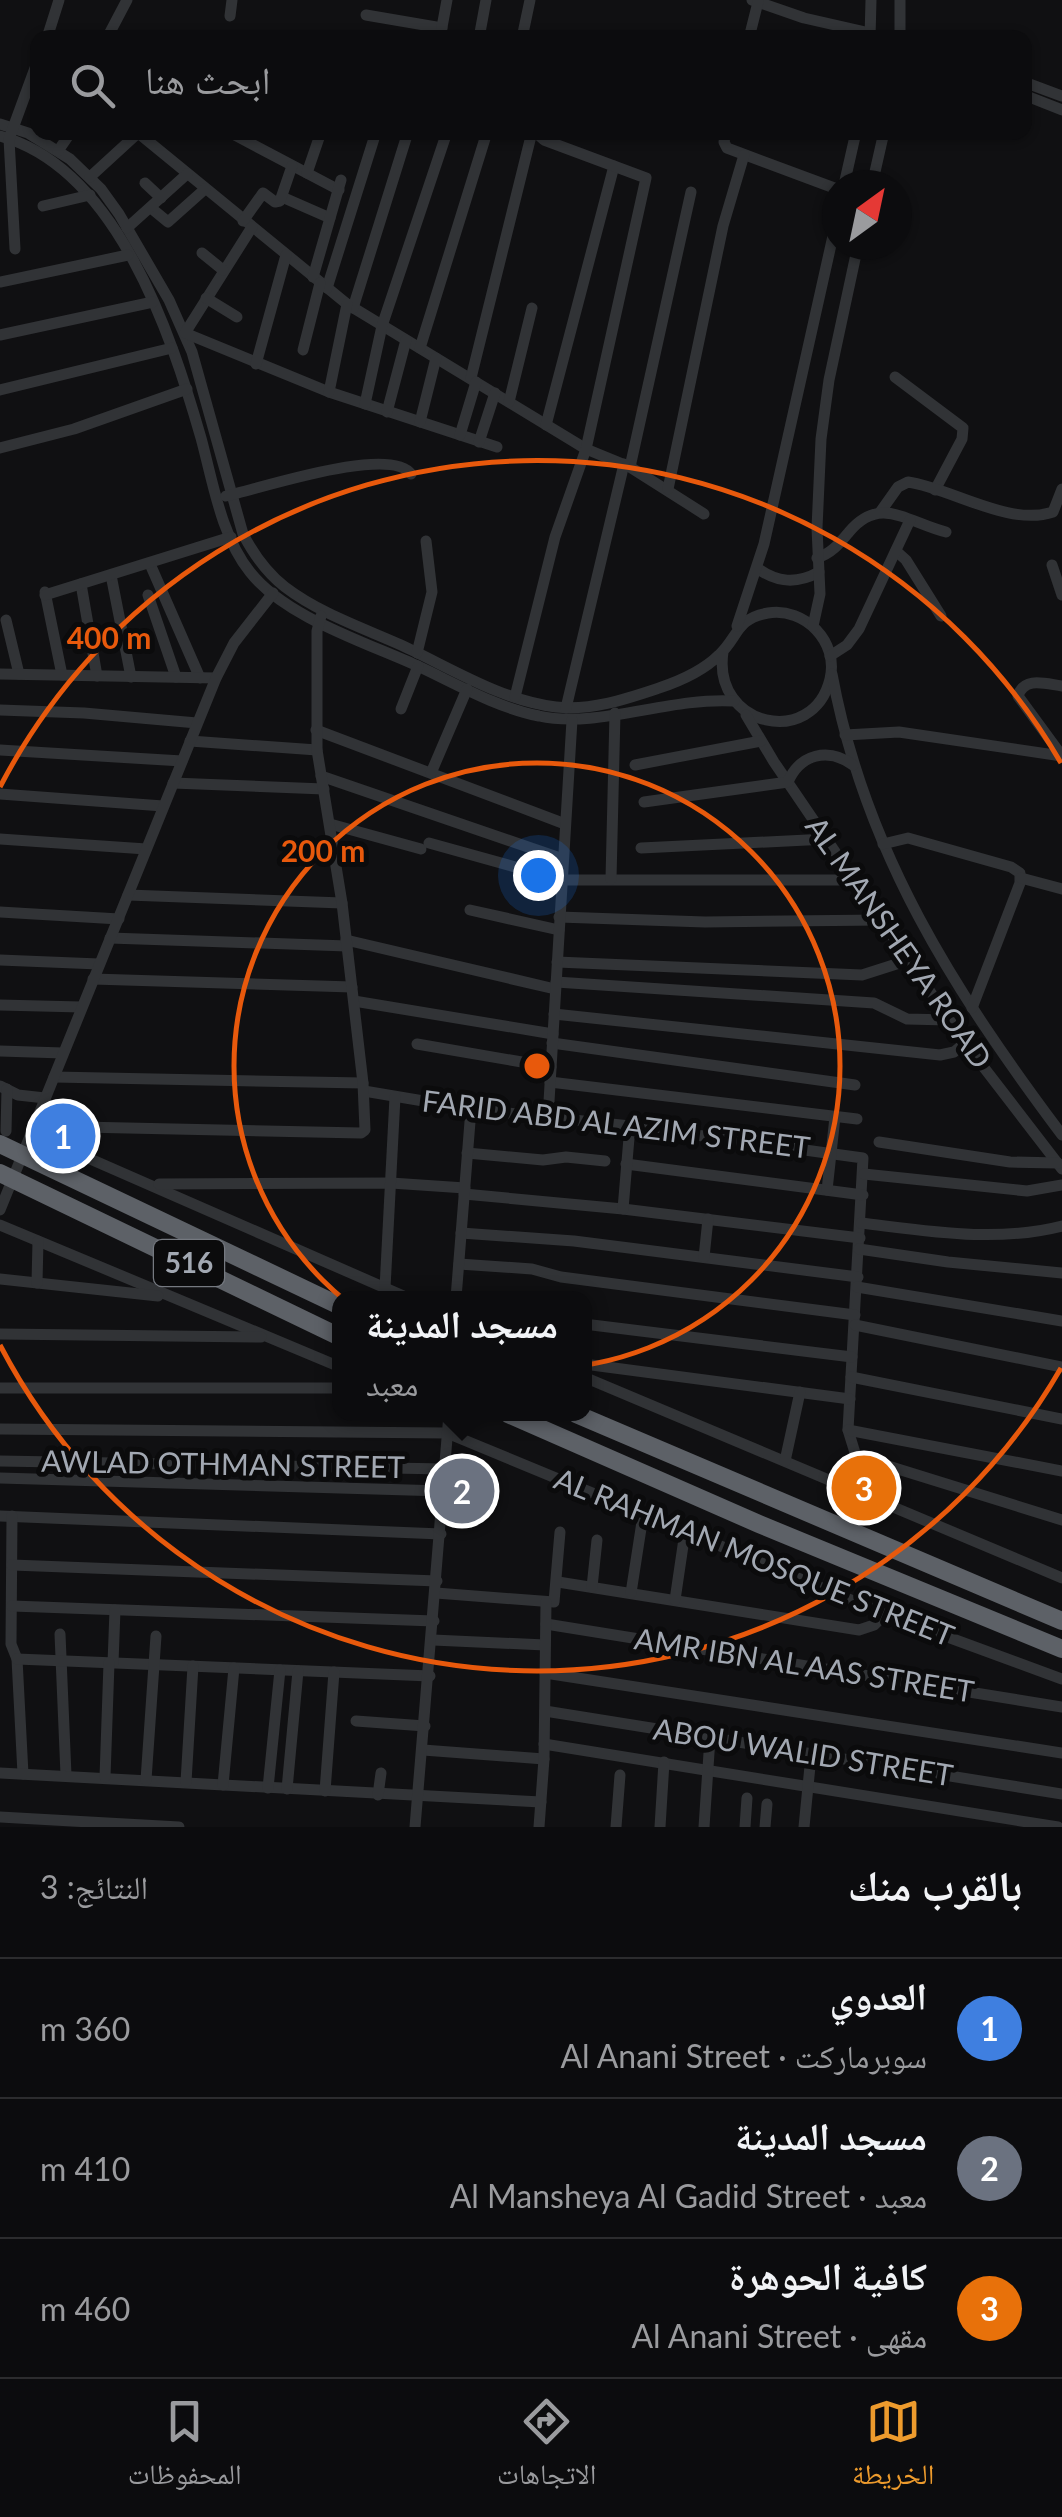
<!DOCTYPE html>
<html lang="ar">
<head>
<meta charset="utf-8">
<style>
	:root { --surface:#0c0c0e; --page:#1a1a1c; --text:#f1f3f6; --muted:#9a9b9e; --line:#2c2c2e; --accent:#ed9b2d }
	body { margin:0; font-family:Lato,"Noto Naskh Arabic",sans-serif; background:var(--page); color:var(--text); direction:rtl }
	.compass { position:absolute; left:822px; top:170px; width:90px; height:90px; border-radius:50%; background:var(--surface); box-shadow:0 2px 8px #0004; rotate:33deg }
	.you { position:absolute; left:538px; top:875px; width:35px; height:35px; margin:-25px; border:8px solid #fff; border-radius:50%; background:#1a73e8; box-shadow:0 0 0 15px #1a73e833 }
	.badge { display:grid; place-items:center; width:65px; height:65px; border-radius:50%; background:var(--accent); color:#fff; font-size:32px; font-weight:700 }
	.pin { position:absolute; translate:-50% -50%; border:5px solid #fff; box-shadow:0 2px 10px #0006 }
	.popup { position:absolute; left:332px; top:1291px; width:260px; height:130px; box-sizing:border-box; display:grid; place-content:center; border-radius:20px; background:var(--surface); filter:drop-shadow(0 2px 8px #0005); font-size:32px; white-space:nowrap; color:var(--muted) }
	.popup b { font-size:38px; color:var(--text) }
	.popup::after { content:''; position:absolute; left:50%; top:100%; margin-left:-20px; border:20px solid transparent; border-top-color:var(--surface) }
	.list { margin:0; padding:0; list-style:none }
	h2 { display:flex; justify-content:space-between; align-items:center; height:130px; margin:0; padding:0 40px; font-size:42px }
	h2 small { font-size:32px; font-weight:400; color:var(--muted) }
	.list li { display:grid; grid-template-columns:65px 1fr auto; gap:30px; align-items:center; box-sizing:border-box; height:140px; padding:0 40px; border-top:2px solid var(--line) }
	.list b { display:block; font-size:38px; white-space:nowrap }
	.list p { margin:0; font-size:32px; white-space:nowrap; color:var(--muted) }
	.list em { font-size:32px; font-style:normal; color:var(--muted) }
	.icon { flex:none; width:55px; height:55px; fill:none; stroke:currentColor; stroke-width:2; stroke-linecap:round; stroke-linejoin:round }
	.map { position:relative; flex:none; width:1062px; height:1827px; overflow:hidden; direction:ltr }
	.search { position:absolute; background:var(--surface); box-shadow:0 2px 8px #0004; left:30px; right:30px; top:30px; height:110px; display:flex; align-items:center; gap:25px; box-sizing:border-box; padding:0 35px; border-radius:20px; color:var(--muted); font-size:38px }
	.sheet { height:550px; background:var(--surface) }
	nav { display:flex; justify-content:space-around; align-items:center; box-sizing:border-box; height:140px; border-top:2px solid var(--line); background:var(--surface); font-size:28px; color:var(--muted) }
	nav a { display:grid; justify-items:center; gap:5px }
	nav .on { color:var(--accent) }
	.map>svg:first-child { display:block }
</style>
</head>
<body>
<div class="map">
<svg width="1062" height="1827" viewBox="0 0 1062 1827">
	<rect width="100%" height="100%" fill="#101012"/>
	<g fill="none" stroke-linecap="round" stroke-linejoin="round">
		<g stroke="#313336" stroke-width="11">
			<polyline points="752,0 804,18 870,33"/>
			<polyline points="366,15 442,28"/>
			<polyline points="230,16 232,0"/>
			<polyline points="47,38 59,0"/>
			<polyline points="107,38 127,0"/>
			<polyline points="440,38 447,0"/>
			<polyline points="479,38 486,0"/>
			<polyline points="522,38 530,0"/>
			<polyline points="749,38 758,2"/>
			<polyline points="870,38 871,0"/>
			<polyline points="900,38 900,0"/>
			<polyline points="1024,82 1062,96"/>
			<polyline points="1024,95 1062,110"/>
			<path d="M0 124 28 133 70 159 101 189 119 214 169 300 192 352 243 534C254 555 267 573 285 587 319 613 363 628 401 645 449 667 502 701 556 707 591 711 626 699 659 688 680 681 703 671 719 655 738 638 736 618 768 613 805 607 839 642 830 679 813 749 712 727 723 652"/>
			<polyline points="137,132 347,304 586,449 630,467 704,514"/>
			<polyline points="229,132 339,190"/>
			<polyline points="726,132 724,142 727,148 837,189"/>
			<path d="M0 136C117 168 171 334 201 438 213 482 221 536 250 572 286 618 368 643 420 667 458 685 498 708 539 716 598 729 668 697 734 701"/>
			<polyline points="58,151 71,132"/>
			<polyline points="307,173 321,132"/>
			<polyline points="90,177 138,133"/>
			<polyline points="145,183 161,198"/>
			<polyline points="844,185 856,132"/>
			<polyline points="872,185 884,132"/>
			<polyline points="282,197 330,218"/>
			<polyline points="43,206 90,195"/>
			<polyline points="151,208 168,222 205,189"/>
			<polyline points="243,221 263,193 275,202 280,201 292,166"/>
			<polyline points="252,227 185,333 329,392 497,447"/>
			<polyline points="127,228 187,174"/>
			<polyline points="15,249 9,139 38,60"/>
			<polyline points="202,253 223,270"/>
			<polyline points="313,277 341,180"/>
			<polyline points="0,282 128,255"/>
			<polyline points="327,288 376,132"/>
			<polyline points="206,298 237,317"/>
			<polyline points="353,308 408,132"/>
			<polyline points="0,335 153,302"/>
			<polyline points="420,348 487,132"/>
			<polyline points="303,350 320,283"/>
			<polyline points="256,364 286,255"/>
			<polyline points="895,377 963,428 962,439 935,490"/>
			<polyline points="471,378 532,132"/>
			<polyline points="0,390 172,348"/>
			<polyline points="329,392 347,304"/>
			<polyline points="509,402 532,308"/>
			<polyline points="365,404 382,326 447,132"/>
			<polyline points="387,412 406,340"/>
			<polyline points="420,422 436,358"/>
			<polyline points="546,425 614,166"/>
			<polyline points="460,435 476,382"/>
			<polyline points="479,442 495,393"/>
			<polyline points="0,448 74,429 187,389"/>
			<polyline points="630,467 691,192"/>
			<polyline points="668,489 723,226 744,155"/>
			<path d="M226 496C262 488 390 445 411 474"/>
			<path d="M881 511 898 487 908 482C951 488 1009 527 1053 512L1062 489"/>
			<polyline points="896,551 906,560 941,616"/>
			<path d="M817 558C832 553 839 544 849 532 880 495 907 522 946 532"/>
			<polyline points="150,564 200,678"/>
			<polyline points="1052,565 1062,595"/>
			<path d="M757 568C777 583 797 584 819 572"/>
			<polyline points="111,575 131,677"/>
			<polyline points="81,584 97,676"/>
			<polyline points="45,592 62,675"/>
			<polyline points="45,595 231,537"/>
			<polyline points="148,595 176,677"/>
			<polyline points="6,620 19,674"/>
			<polyline points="737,626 764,544 837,218"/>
			<polyline points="813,626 820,594 817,528 821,439 829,380 858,245"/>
			<polyline points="417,653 432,592 426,541"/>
			<polyline points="830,656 847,645 859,629 910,520"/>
			<polyline points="0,674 216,678"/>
			<path d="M832 674C865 853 955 992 1062 1135"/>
			<path d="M1062 686C1046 684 1024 676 1018 696L1062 756"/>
			<polyline points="515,697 555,537 586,449 646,178 544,140 535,132"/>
			<polyline points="566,708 624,464"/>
			<polyline points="401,709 418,666"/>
			<polyline points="0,710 84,713 197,723"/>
			<polyline points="746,715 774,762 965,1043 1062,1169"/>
			<polyline points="316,730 565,824"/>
			<polyline points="845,735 899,732 1062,756"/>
			<polyline points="190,741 317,750"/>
			<polyline points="0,750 182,761"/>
			<polyline points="635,765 761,741"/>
			<polyline points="431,773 467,689"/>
			<polyline points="321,776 563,859"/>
			<polyline points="173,783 324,789"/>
			<polyline points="0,794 163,806"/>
			<path d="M644 802 788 782C800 754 828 747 853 765"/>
			<polyline points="330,824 421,849"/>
			<polyline points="0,839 146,849"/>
			<polyline points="429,843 562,880 854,880"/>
			<polyline points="883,844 908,838 1011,867 1020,873 1020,883 972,1008"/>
			<polyline points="641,848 827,839"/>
			<polyline points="1021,878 1062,889"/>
			<polyline points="611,879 615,713"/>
			<polyline points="128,895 342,903"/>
			<polyline points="470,910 559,930"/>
			<polyline points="0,912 119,919"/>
			<polyline points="559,917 705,922 881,920"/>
			<polyline points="110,938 347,946"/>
			<polyline points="346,940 555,989"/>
			<polyline points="0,960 99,964"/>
			<polyline points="557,962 862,975 909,960"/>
			<polyline points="93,979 352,987"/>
			<polyline points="556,982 874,1003 907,1019 948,1020"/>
			<polyline points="354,1001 553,1034"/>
			<polyline points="0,1005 81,1007"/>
			<polyline points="554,1014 940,1055 954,1052 965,1043"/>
			<polyline points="552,1043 855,1085"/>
			<polyline points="417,1044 551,1067"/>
			<polyline points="0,1051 63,1053"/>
			<polyline points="54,1077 363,1083"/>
			<polyline points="550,1082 857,1119"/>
			<polyline points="0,1086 18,1095 45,1098"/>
			<polyline points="364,1091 471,1109 630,1126 863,1158 848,1430 856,1456 845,1487"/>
			<polyline points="548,1118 572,720"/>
			<polyline points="34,1126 361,1133 365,1130 363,1083 342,903 317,750 317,631 321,616"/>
			<polyline points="55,1129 72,1151 408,1298"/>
			<polyline points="6,1131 7,1089"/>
			<polyline points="879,1142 1010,1162 1058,1163"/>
			<polyline points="467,1153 543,1160 566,1157 605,1161"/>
			<polyline points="626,1164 863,1195"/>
			<polyline points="864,1174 1027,1191 1062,1185"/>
			<polyline points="159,1184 391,1183 465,1188"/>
			<polyline points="827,1190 835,1117"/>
			<polyline points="464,1194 623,1209 860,1238"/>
			<polyline points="623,1209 630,1126"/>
			<polyline points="0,1210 216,678 234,643 273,593"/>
			<path d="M861 1223C928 1231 996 1243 1062 1226"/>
			<polyline points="0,1225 340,1367"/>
			<polyline points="461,1233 574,1241 858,1277"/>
			<polyline points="859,1249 948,1262 1062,1273"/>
			<polyline points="704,1257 708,1219"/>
			<polyline points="459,1264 532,1269 561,1277 855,1315"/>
			<polyline points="0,1279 158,1296"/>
			<polyline points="37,1283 38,1241"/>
			<polyline points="857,1287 1062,1321"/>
			<polyline points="385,1288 395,1097"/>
			<polyline points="456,1298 471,1109"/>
			<polyline points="584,1324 852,1357"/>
			<polyline points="855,1325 1062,1367"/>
			<polyline points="0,1334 261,1337"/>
			<polyline points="584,1364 850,1399"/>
			<polyline points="584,1377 1062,1578"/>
			<polyline points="851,1377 1062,1419"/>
			<polyline points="0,1388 340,1388"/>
			<polyline points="0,1429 447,1433 885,1614 1062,1679"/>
			<polyline points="848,1430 1062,1471"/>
			<polyline points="856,1456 1062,1520"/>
			<polyline points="0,1461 445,1469"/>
			<polyline points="785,1461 800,1392"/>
			<polyline points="0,1478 443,1491"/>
			<polyline points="0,1516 441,1534"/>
			<polyline points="12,1516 11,1644 17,1659 23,1774"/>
			<polyline points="12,1565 437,1581"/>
			<polyline points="558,1582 859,1630 874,1625 885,1614"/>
			<polyline points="592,1587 597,1540"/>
			<polyline points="436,1593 554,1602 560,1532"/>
			<polyline points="631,1593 642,1522"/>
			<polyline points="675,1600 685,1532"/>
			<polyline points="12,1606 434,1621"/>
			<polyline points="546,1624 1062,1707"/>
			<polyline points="60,1634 66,1775"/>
			<polyline points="433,1640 545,1645"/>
			<polyline points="17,1659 430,1676"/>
			<polyline points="113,1663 115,1610"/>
			<polyline points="545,1673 1062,1753"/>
			<polyline points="545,1711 1062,1794"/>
			<polyline points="356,1721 425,1726"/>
			<polyline points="544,1744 1058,1827"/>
			<polyline points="423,1750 544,1759"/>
			<polyline points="0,1773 541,1802"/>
			<polyline points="105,1777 109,1663"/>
			<polyline points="146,1780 156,1636"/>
			<polyline points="186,1782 193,1666"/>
			<polyline points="223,1785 234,1668"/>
			<polyline points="268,1788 280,1670"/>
			<polyline points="287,1789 298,1671"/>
			<polyline points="325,1791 334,1672"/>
			<polyline points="378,1795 381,1773"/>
			<polyline points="0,1817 179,1827"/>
			<polyline points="415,1827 449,1414"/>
			<polyline points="539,1827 544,1759 546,1602"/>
			<polyline points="616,1827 620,1775"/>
			<polyline points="660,1827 664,1762"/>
			<polyline points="704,1827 710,1738"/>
			<polyline points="745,1827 747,1798"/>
			<polyline points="765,1827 767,1804"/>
			<polyline points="804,1827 811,1756"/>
		</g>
		<g stroke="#5d6167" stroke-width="18">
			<polyline points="0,1144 340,1306"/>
			<polyline points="0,1173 340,1337"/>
			<polyline points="508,1414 759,1524 1062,1649"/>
			<polyline points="576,1414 1062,1621"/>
		</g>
	</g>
	<g fill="none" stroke="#e8590c" stroke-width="5">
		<circle cx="537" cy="1066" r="303"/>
		<path d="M1061 1368A605 605 0 0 1 0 1345M0 787A605 605 0 0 1 1061 763"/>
	</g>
	<g text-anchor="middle" stroke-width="10" stroke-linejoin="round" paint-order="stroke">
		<rect fill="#0b0b0c" stroke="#757980" stroke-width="2.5" x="154" y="1240" width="70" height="46" rx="8"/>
		<g font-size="28" font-weight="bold" fill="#a2a8b2">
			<text x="189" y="1273">516</text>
		</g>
		<g font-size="30" fill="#a2a8b2" stroke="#0b0b0c">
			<text transform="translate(898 943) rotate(55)" y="10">AL MANSHEYA ROAD</text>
			<text transform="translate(616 1125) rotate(7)" y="10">FARID ABD AL AZIM STREET</text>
			<text transform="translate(223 1465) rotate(1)" y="10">AWLAD OTHMAN STREET</text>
			<text transform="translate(754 1558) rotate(22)" y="10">AL RAHMAN MOSQUE STREET</text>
			<text transform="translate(804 1666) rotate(9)" y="10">AMR IBN AL AAS STREET</text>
			<text transform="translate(803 1753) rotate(9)" y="10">ABOU WALID STREET</text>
		</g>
	</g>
	<circle cx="537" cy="1066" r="15" fill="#e8590c" stroke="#0b0b0c" stroke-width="5"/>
	<g font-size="30" text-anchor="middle" font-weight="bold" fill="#e8590c" stroke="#0b0b0c" stroke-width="10" stroke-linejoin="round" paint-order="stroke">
		<text x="109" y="649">400 m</text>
		<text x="323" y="862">200 m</text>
	</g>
</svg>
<svg class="compass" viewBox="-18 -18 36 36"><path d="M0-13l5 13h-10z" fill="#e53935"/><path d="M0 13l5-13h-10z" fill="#9a9b9e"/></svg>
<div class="you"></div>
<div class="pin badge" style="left:63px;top:1136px;background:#3f7fe0">1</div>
<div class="pin badge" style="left:462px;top:1491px;background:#6b7280">2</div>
<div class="popup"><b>مسجد المدينة</b>معبد</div>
<div class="pin badge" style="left:864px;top:1488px;background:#e8710a">3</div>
<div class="search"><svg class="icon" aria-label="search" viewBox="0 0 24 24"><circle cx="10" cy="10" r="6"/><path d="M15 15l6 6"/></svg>ابحث هنا</div>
</div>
<section class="sheet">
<h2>بالقرب منك<small>النتائج: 3</small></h2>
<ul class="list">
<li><span class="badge" style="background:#3f7fe0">1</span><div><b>العدوي</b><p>سوبرماركت · Al Anani Street</p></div><em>360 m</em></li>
<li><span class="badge" style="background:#6b7280">2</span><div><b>مسجد المدينة</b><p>معبد · Al Mansheya Al Gadid Street</p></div><em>410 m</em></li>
<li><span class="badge" style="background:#e8710a">3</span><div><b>كافية الحوهرة</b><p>مقهى · Al Anani Street</p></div><em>460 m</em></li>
</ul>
</section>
<nav>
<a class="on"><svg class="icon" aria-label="map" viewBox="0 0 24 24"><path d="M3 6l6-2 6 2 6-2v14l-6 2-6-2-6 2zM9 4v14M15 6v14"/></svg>الخريطة</a>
<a><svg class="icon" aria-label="directions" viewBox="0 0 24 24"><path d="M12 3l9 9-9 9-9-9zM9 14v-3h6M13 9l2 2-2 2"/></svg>الاتجاهات</a>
<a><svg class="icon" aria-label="saved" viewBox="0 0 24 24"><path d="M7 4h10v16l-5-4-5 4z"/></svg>المحفوظات</a>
</nav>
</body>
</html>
